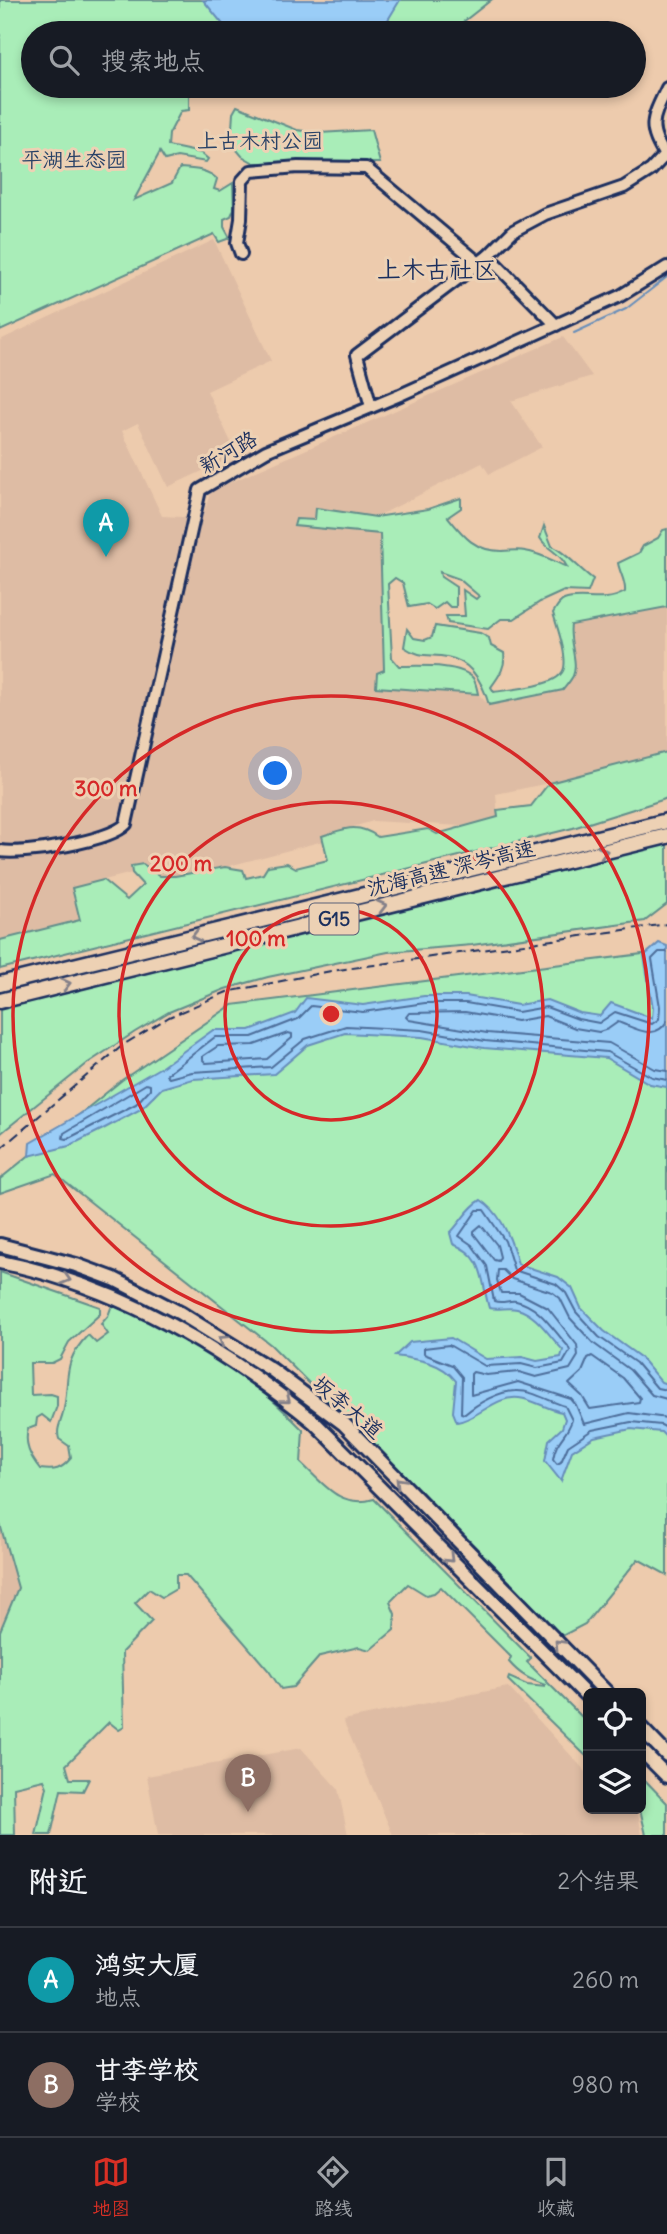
<!DOCTYPE html>
<html lang="zh">
<meta charset="utf-8">
<style>
body{margin:0;font-family:Delius,"LXGW WenKai TC",sans-serif;background:#20242c;color:#f1f3f6}
.controls{position:absolute;right:21px;bottom:21px;display:grid;overflow:hidden;border-radius:10px;box-shadow:0 4px 10px #0003}
.controls button{width:63px;height:63px;display:grid;place-items:center;padding:0;border:0;border-bottom:2px solid #363941;background:#171b24;color:#f1f3f6;font:35px sans-serif}
.you{position:absolute;left:276px;top:774px;width:24px;height:24px;margin:-18px;border:5px solid #fff;border-radius:50%;background:#1a73e8;box-shadow:0 0 0 10px #1a73e833}
.badge{display:grid;place-items:center;width:46px;height:46px;border-radius:50%;background:#d93025;color:#fff;font-size:23px;font-weight:700}
.pin{position:absolute;translate:-50% -58px;filter:drop-shadow(0 2px 4px #0008)}
.pin::after{content:'';position:absolute;top:37px;width:24px;height:21px;background:inherit;clip-path:polygon(0 0,100% 0,50% 100%)}
.list{margin:0;padding:0;list-style:none}
h2{display:flex;justify-content:space-between;align-items:center;height:91px;margin:0;padding:0 28px;font-size:30px}
h2 small{font-size:23px;font-weight:400;color:#9ea1a6}
.list li{display:grid;grid-template-columns:46px 1fr auto;gap:21px;align-items:center;box-sizing:border-box;height:105px;padding:0 28px;border-top:2px solid #363941}
.list b{display:block;font-size:26px;white-space:nowrap}
.list p{margin:0;font-size:23px;white-space:nowrap;color:#9ea1a6}
.list em{font-size:23px;font-style:normal;color:#9ea1a6}
.icon{flex:none;width:38px;height:38px;fill:none;stroke:currentColor;stroke-width:2;stroke-linecap:round;stroke-linejoin:round}
.map{position:relative;flex:none;width:667px;height:1835px;overflow:hidden}
.search{position:absolute;background:#171b24;box-shadow:0 4px 10px #0003;left:21px;right:21px;top:21px;height:77px;display:flex;align-items:center;gap:18px;box-sizing:border-box;padding:0 24px;border-radius:38px;color:#9ea1a6;font-size:26px}
.sheet{height:301px;background:#171b24}
nav{display:flex;justify-content:space-around;align-items:center;box-sizing:border-box;height:98px;border-top:2px solid #363941;background:#171b24;font-size:19px;color:#9ea1a6}
nav a{display:grid;justify-items:center;gap:4px}
nav .on{color:#d93025}
.map>svg:first-child{display:block}
</style>
<div class="map">
<svg width="667" height="1835" viewBox="0 0 667 1835">
<rect width="100%" height="100%" fill="#edcbad"/>
<filter id="ink" filterUnits="userSpaceOnUse"><feTurbulence type="fractalNoise" baseFrequency=".0143" numOctaves="2"/><feDisplacementMap in="SourceGraphic" scale="14" xChannelSelector="R" yChannelSelector="G"/><feConvolveMatrix kernelMatrix="1 2 1 2 8 2 1 2 1" color-interpolation-filters="sRGB"/></filter>
<g filter="url(#ink)">
<g fill="#debca4">
<polygon points="214,240 271,361 207,391 237,455 168,487 138,423 122,431 162,516 202,518 211,491 563,337 592,376 511,401 542,447 489,474 482,463 376,517 316,508 315,520 380,534 384,670 377,687 478,694 489,705 573,676 575,663 569,637 571,625 667,607 667,752 549,783 496,794 498,817 462,826 373,821 322,836 323,841 225,867 175,876 160,876 143,864 131,866 132,873 72,888 80,921 0,940 0,340"/>
<polygon points="0,1524 18,1588 0,1631"/>
<polygon points="508,1687 588,1774 588,1809 620,1809 623,1812 638,1813 642,1835 393,1835 343,1720"/>
<polygon points="301,1748 338,1789 348,1835 158,1835 147,1776"/>
</g>
<g fill="#a9edb8" stroke="#628e8b" stroke-width="2">
<path d="M0 0H491L449 33H33V86H228L192 91 189 96V110L181 111 169 134 168 146 201 153 208 159 206 162 177 157 165 160 160 152 134 200 172 183 180 168C193 169 207 169 217 179L214 189 220 191 233 183 234 209 231 216 224 219V227L230 238 219 242 214 234 0 331Z"/>
<polygon points="237,106 297,130 319,133 371,130 380,163 254,163 242,156 231,143 233,113"/>
<path d="M461 498V508L448 517C464 537 475 551 502 551 510 551 517 549 525 551 540 553 553 561 567 567 560 552 548 551 540 538L544 526 552 546C568 554 578 568 593 579L588 592 564 591 540 602 514 619H501L488 629 448 623 446 616H465L463 590 476 599 479 596 459 579 440 572 441 577 456 587V607H450L445 602 435 609 427 604 409 607 403 583 395 578 388 584 392 658 399 666C417 666 460 663 473 678 476 683 477 689 478 694L376 687 377 673 384 670 380 534 294 526 296 519 315 520 316 508 376 517 428 509Z"/>
<path d="M667 529V607L571 625C568 642 579 661 573 676 571 680 566 686 563 690L489 705C483 683 471 661 447 657 429 654 420 658 404 647L407 629 414 638 425 640 432 637 435 626 480 633 489 638 491 646 504 653C506 667 499 676 491 687L494 692C511 689 560 687 564 668 567 654 557 627 553 613 556 608 559 602 564 600 582 593 602 605 625 592 626 581 620 574 618 563L639 553 643 546 658 538 663 530Z"/>
<path d="M667 752V798L662 800 573 828 0 969V940L80 920 72 888 103 880 127 900 143 885 132 873 131 866 143 864 160 876H175L225 867 243 870 246 878 263 874 268 866 287 863 296 868 328 860 322 836C345 829 356 822 378 837L428 829 437 834 498 817 497 810 531 806 549 783Z"/>
<polygon points="667,844 667,904 645,921 472,945 388,952 268,977 225,989 169,1012 135,1032 88,1063 0,1134 0,1009"/>
<polygon points="667,951 667,1575 638,1559 585,1624 562,1636 271,1345 55,1174 0,1193 0,1179 122,1080 232,1005"/>
<path d="M0 1272 100 1307V1314L69 1342 60 1359 52 1363H30L31 1395 51 1394 57 1396V1406L51 1422 42 1415 37 1418 36 1426 28 1429C24 1445 30 1456 40 1469 55 1471 61 1470 71 1458L69 1446 59 1439C56 1428 61 1423 63 1413 71 1379 60 1364 88 1335L96 1343 108 1334 101 1324 108 1316 112 1305C156 1325 204 1345 242 1375 264 1392 284 1410 303 1430L301 1463C324 1484 340 1509 374 1499L531 1658 527 1662 588 1723V1758L508 1680 509 1677 527 1685 545 1687V1685C529 1679 520 1675 509 1662L511 1657 441 1587 434 1593 426 1595 408 1584 390 1602 395 1614 394 1630 370 1650 359 1647 320 1656 293 1687 281 1689 269 1671 186 1575H176V1589L162 1597 149 1589 135 1603 152 1621 122 1652 124 1727 119 1730 109 1722 66 1765 70 1779H89L83 1791 61 1790 51 1835H36L47 1787 44 1780 14 1787 15 1835H0V1631L18 1588 0 1524Z"/>
<polygon points="641,1776 667,1803 667,1835 646,1835 640,1809"/>
</g>
<g fill="#9acdf7" stroke="#678eba" stroke-width="2">
<polygon points="203,0 400,0 380,33 230,33"/>
<polygon points="659,943 667,946 667,1087 650,1084 606,1058 484,1048 422,1037 345,1033 308,1045 274,1074 193,1079 162,1088 141,1109 103,1129 69,1146 29,1156 30,1143 163,1066 213,1030 250,1030 295,1013 306,998 363,1005 424,996 466,996 518,1005 547,1000 580,1013 600,1016 611,1003 652,1018 653,1008 644,956"/>
<path d="M481 1200C502 1213 512 1241 518 1264L558 1277 572 1288 581 1308 604 1331 640 1357 661 1382 667 1384V1438L661 1432 631 1429 594 1437 572 1451 561 1481 545 1461 549 1440 562 1428 565 1419 562 1412C547 1409 534 1400 519 1398 496 1395 478 1419 457 1422L453 1412 456 1381C442 1362 417 1359 395 1356L410 1342 451 1338 486 1359 522 1357 537 1361 561 1357 563 1350C549 1336 537 1314 517 1309 508 1307 498 1310 489 1308 481 1280 485 1256 453 1244L450 1233C461 1222 468 1207 481 1200Z"/>
</g>
<g fill="none" stroke-linecap="round" stroke-linejoin="round">
<g stroke="#4e6e9b" stroke-width="2">
<polyline points="667,952 659,952 652,959 660,1007 659,1019 652,1024 615,1012 599,1023 578,1019 546,1007 518,1012 466,1003 425,1003 363,1012 311,1006 298,1019 252,1037 215,1037 166,1075 169,1078 192,1072 271,1067 305,1039 346,1026 422,1030 485,1041 607,1052 652,1077 667,1080"/>
<path d="M667 1021C655 1042 635 1028 618 1022L608 1029 599 1032 575 1028 545 1016 517 1021 465 1012 409 1013 406 1017 409 1020 487 1033 609 1043 655 1069 667 1071"/>
<polygon points="288,1033 292,1034 292,1038 267,1059 206,1063 203,1060 203,1056 218,1046 254,1045"/>
<polygon points="146,1084 150,1085 150,1089 136,1104 67,1139 63,1138 64,1133"/>
<polygon points="481,1225 497,1245 500,1257 498,1261 494,1260 474,1234 474,1231"/>
<polygon points="592,1356 623,1378 640,1398 639,1402 590,1409 582,1396 569,1384 582,1372 588,1358"/>
<path d="M667 1390 657 1388 636 1363 599 1337 576 1312 566 1293 556 1284 514 1270 505 1241 484 1210H477L459 1236 472 1245 487 1266 494 1301C502 1304 508 1300 516 1301 540 1306 553 1330 568 1346L570 1351 563 1363 537 1368 521 1364 485 1366 449 1345 424 1348V1354L452 1365 462 1377 461 1413 465 1414C478 1403 499 1391 516 1391 532 1390 550 1402 565 1406L572 1420C566 1438 556 1439 553 1459L557 1464 561 1462 568 1446 592 1430 631 1422 661 1425 667 1428"/>
<polyline points="667,1399 652,1395 630,1370 593,1343 570,1318 560,1298 552,1292 512,1279 503,1270 498,1270 497,1280 501,1293 519,1293 548,1308 577,1345 578,1356 570,1369 536,1377 519,1372 486,1375 473,1372 471,1374 471,1395 518,1382 571,1399 576,1405 584,1424 629,1413 667,1418"/>
</g>
<polyline stroke="#678eba" stroke-width="2" points="574,333 626,309 667,277"/>
<defs>
<g id="minor">
<path d="M667 88C652 119 646 128 667 158"/>
<polyline points="241,254 237,243 241,219 242,181 251,171 298,167 366,168 479,263"/>
<polyline points="488,256 556,325"/>
<polyline points="371,407 357,355 488,256 513,231 545,214 624,187 651,170 665,155"/>
<path d="M0 851C24 855 111 841 126 824L200 490 266 451 400 395 620 296 667 267"/>
</g>
<g id="major">
<polyline points="0,1245 76,1265 114,1279 180,1313 272,1370 344,1424 607,1693"/>
<path d="M0 1262C116 1285 223 1348 314 1422L588 1697"/>
<polyline points="641,1728 667,1755"/>
<polyline points="641,1750 667,1776"/>
</g>
<g id="highway">
<polyline points="0,984 667,821"/>
<polyline points="0,1001 667,836"/>
</g>
</defs>
<use href="#minor" stroke="#1b2f5e" stroke-width="16"/>
<use href="#major" stroke="#1b2f5e" stroke-width="18"/>
<use href="#highway" stroke="#1b2f5e" stroke-width="19"/>
<use href="#minor" stroke="#edd1b4" stroke-width="10"/>
<use href="#major" stroke="#edd1b4" stroke-width="12"/>
<use href="#highway" stroke="#edd1b4" stroke-width="14"/>
<polyline stroke="#1b2f5e" stroke-width="2" stroke-dasharray="10 5" stroke-linecap="butt" points="0,1149 123,1045 169,1017 227,992 331,971 667,924"/>
</g>
<defs><path id="oneway-chevron" d="M-2-3.5L2.5 0L-2 3.5" fill="none" stroke-width="1.6" stroke-linecap="round" stroke-linejoin="round" transform="scale(1.75)"/></defs>
<g stroke="#848089">
<use href="#oneway-chevron" transform="translate(603 852) rotate(-14)"/>
<use href="#oneway-chevron" transform="translate(382 906) rotate(-14)"/>
<use href="#oneway-chevron" transform="translate(196 936) rotate(166)"/>
<use href="#oneway-chevron" transform="translate(66 984) rotate(-14)"/>
<use href="#oneway-chevron" transform="translate(66 1279) rotate(17)"/>
<use href="#oneway-chevron" transform="translate(223 1340) rotate(-148)"/>
<use href="#oneway-chevron" transform="translate(286 1399) rotate(39)"/>
<use href="#oneway-chevron" transform="translate(400 1482) rotate(-134)"/>
<use href="#oneway-chevron" transform="translate(449 1558) rotate(45)"/>
<use href="#oneway-chevron" transform="translate(559 1644) rotate(-134)"/>
</g>
</g>
<g fill="none" stroke="#d62828" stroke-width="3.5">
<circle cx="331" cy="1014" r="106"/>
<circle cx="331" cy="1014" r="212"/>
<circle cx="331" cy="1014" r="318"/>
</g>
<g text-anchor="middle" dominant-baseline="central" stroke-width="6" stroke-linejoin="round" paint-order="stroke">
<rect fill="#edd1b4" stroke="#5a6078" stroke-width="2" x="309.5" y="903.5" width="49" height="31" rx="5"/>
<g font-size="19" font-weight="bold" fill="#1b2f5e">
<text x="334" y="919">G15</text>
</g>
<g font-size="21" fill="#294267" stroke="#edd1b4">
<text x="260" y="140">上古木村公园</text>
<text x="74" y="159">平湖生态园</text>
</g>
<g font-size="21" fill="#1b2f5e" stroke="#edd1b4">
<text transform="translate(228 452) rotate(-30)">新河路</text>
<text transform="translate(451 868) rotate(-14)">沈海高速 深岑高速</text>
<text transform="translate(348 1407) rotate(40)">坂李大道</text>
</g>
<g font-size="24" fill="#1b2f5e" stroke="#edd1b4">
<text x="437" y="269">上木古社区</text>
</g>
</g>
<circle cx="331" cy="1014" r="10" fill="#d62828" stroke="#edd1b4" stroke-width="3.5"/>
<g font-size="21" text-anchor="middle" font-weight="bold" fill="#d62828" stroke="#edd1b4" stroke-width="6" stroke-linejoin="round" paint-order="stroke">
<text x="106" y="796">300 m</text>
<text x="181" y="871">200 m</text>
<text x="256" y="946">100 m</text>
</g>
</svg>
<div class="controls">
<button><svg class="icon" aria-label="locate" viewBox="0 0 24 24"><circle cx="12" cy="12" r="6"/><path d="M12 2v4M12 18v4M2 12h4M18 12h4"/></svg></button>
<button><svg class="icon" aria-label="layers" viewBox="0 0 24 24"><path d="M12 4l9 5-9 5-9-5zM3 14l9 5 9-5"/></svg></button>
</div>
<div class="you"></div>
<div class="pin badge" style="left:106px;top:557px;background:#0f9aa8">A</div>
<div class="pin badge" style="left:248px;top:1812px;background:#8d6e63">B</div>
<div class="search"><svg class="icon" aria-label="search" viewBox="0 0 24 24"><circle cx="10" cy="10" r="6"/><path d="M15 15l6 6"/></svg>搜索地点</div>
</div>
<section class="sheet">
<h2>附近<small>2个结果</small></h2>
<ul class="list">
<li><span class="badge" style="background:#0f9aa8">A</span><div><b>鸿实大厦</b><p>地点</p></div><em>260 m</em></li>
<li><span class="badge" style="background:#8d6e63">B</span><div><b>甘李学校</b><p>学校</p></div><em>980 m</em></li>
</ul>
</section>
<nav>
<a class="on"><svg class="icon" aria-label="map" viewBox="0 0 24 24"><path d="M3 6l6-2 6 2 6-2v14l-6 2-6-2-6 2zM9 4v14M15 6v14"/></svg>地图</a>
<a><svg class="icon" aria-label="directions" viewBox="0 0 24 24"><path d="M12 3l9 9-9 9-9-9zM9 14v-3h6M13 9l2 2-2 2"/></svg>路线</a>
<a><svg class="icon" aria-label="saved" viewBox="0 0 24 24"><path d="M7 4h10v16l-5-4-5 4z"/></svg>收藏</a>
</nav>
